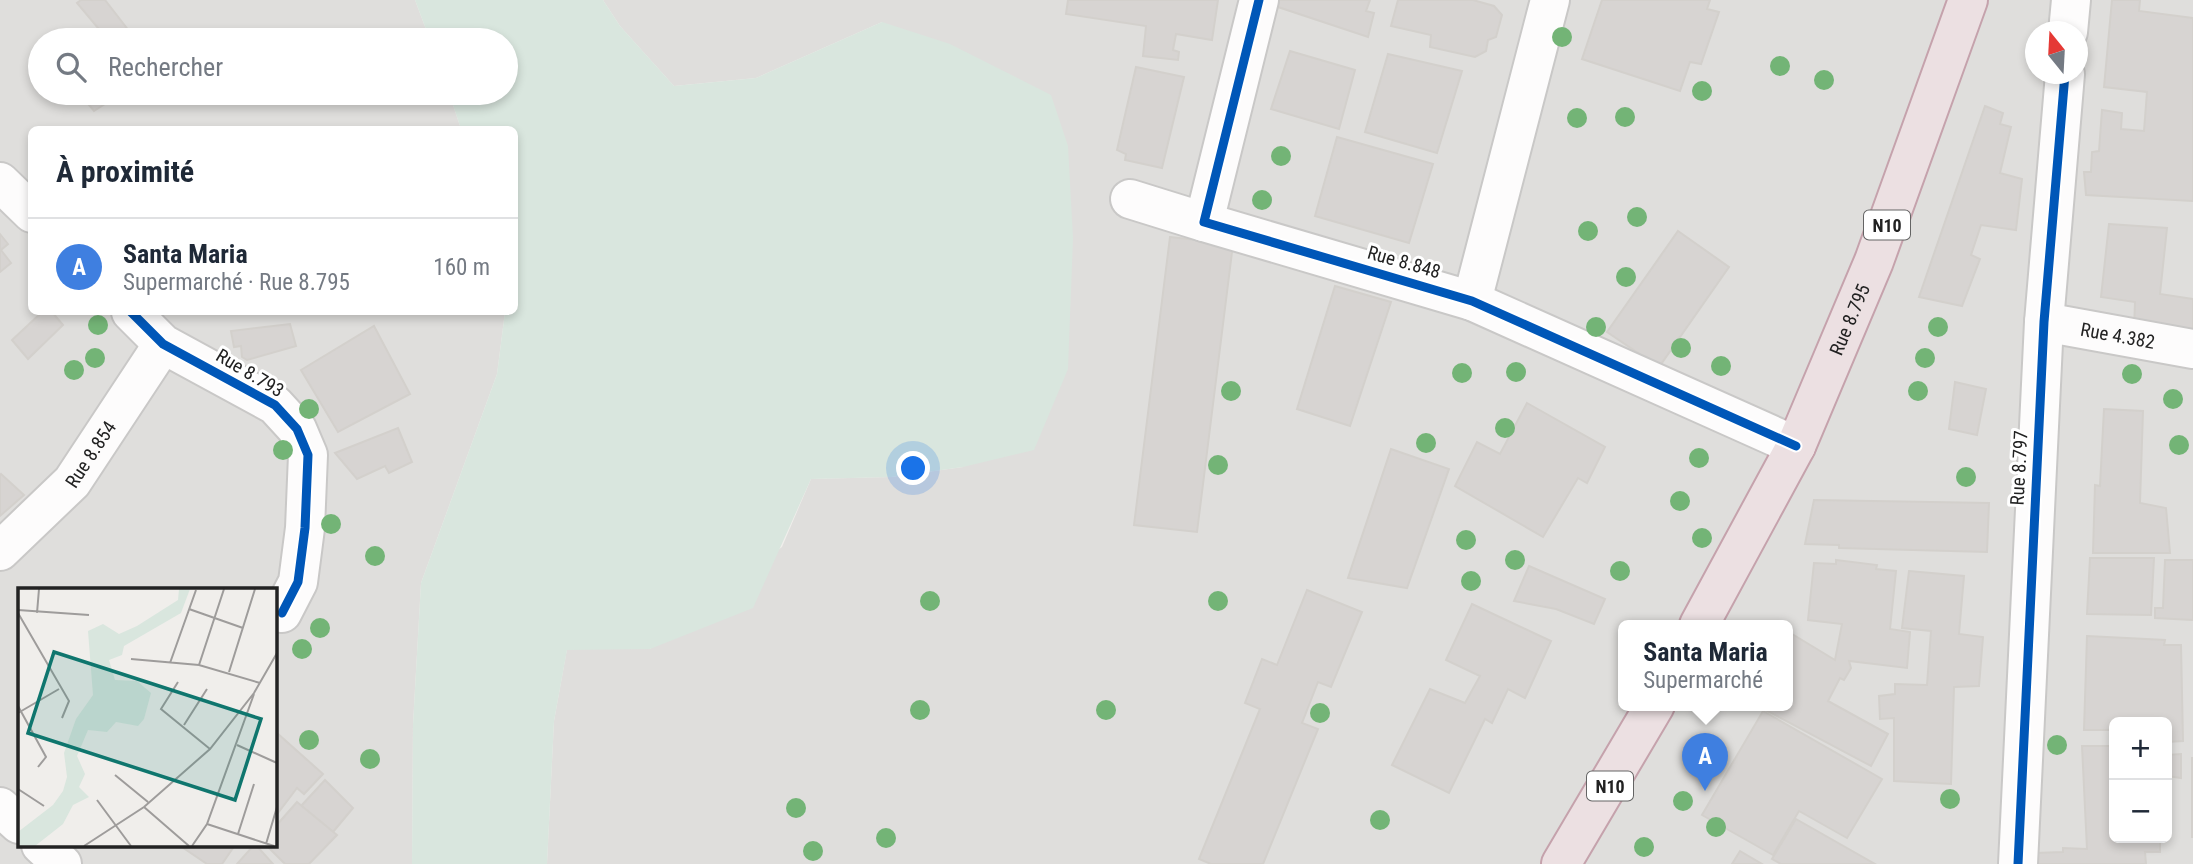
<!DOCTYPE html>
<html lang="fr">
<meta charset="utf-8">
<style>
body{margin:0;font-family:"Roboto Condensed",sans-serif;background:#f6f6f7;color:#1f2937}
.controls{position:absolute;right:21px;bottom:21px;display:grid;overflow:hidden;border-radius:10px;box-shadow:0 4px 10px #0003}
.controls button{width:63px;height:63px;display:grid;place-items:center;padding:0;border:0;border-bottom:2px solid #e0e1e3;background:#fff;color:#1f2937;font:35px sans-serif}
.compass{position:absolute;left:2025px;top:21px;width:63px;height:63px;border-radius:50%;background:#fff;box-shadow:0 4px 10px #0003;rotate:342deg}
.you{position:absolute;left:914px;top:469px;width:24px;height:24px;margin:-18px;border:5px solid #fff;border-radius:50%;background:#1a73e8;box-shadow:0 0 0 10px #1a73e833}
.badge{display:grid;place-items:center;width:46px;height:46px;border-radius:50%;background:#6a6968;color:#fff;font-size:23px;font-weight:700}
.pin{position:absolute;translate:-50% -58px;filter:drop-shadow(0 2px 4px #0008)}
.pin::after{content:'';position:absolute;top:37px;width:24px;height:21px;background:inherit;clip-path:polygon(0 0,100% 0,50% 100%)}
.popup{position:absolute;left:1618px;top:620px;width:175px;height:91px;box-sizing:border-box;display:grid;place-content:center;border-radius:10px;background:#fff;filter:drop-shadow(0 2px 5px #0005);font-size:23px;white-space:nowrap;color:#747a83}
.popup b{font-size:26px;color:#1f2937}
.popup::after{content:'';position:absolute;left:50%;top:100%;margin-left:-14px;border:14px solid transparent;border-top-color:#fff}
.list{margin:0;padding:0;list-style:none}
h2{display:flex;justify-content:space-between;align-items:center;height:91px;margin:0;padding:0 28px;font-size:30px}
h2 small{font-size:23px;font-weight:400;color:#747a83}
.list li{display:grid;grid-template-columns:46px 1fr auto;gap:21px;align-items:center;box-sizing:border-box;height:98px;padding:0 28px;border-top:2px solid #e0e1e3}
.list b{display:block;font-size:26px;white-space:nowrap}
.list p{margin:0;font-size:23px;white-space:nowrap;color:#747a83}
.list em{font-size:23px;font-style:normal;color:#747a83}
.icon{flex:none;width:38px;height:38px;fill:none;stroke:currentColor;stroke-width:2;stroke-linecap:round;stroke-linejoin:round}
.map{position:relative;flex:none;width:2193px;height:864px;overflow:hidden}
.search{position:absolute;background:#fff;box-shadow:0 4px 10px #0003;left:28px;top:28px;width:490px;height:77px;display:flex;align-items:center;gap:18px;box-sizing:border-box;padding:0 24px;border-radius:38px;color:#747a83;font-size:26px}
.panel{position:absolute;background:#fff;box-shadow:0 4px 10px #0003;left:28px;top:126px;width:490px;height:189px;border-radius:10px}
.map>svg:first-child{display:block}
</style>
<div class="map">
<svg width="2193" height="864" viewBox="0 0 2193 864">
<rect width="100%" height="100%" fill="#f0eeeb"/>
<g fill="#dfdedc" fill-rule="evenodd">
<path d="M0 0H415L430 40H40V93H449L461 129 32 130V312H505L497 374 421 583 413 724 412 864H0ZM19 589H275V845H19Z"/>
<path d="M603 0H2193V864H547L554 721 567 649H650L782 547 811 479 891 477 963 467 882 22 756 78 674 86 620 26ZM2036 32H2078V74H2036ZM1623 625H1787V705H1623ZM2114 722H2167V838H2114Z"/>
</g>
<polygon fill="#d9e6de" points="415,0 603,0 620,26 674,86 756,78 882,22 950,44 1051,95 1068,146 1073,238 1068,369 1034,450 963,467 891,477 811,479 753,608 650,649 567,650 554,721 547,864 412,864 413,724 421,583 497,374 505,312 514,312 514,130 461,129 449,93 506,93 506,40 430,40"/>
<g fill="#d7d4d2" stroke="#d3d0cc" stroke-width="2">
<polygon points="81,0 105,0 136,40 108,40 77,3"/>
<polygon points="1068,0 1218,0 1212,40 1176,34 1173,50 1179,52 1178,60 1143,56 1146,26 1066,14"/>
<polygon points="1277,0 1370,0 1366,11 1374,13 1368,37 1275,6"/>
<polygon points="1398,0 1473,0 1494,6 1502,15 1496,37 1488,40 1486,51 1475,57 1430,47 1431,35 1391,26"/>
<polygon points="1602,0 1710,0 1707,9 1719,12 1701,64 1690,62 1680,91 1582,59"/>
<polygon points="2112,0 2140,0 2139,11 2193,18 2193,201 2086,195 2084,172 2091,172 2092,152 2099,151 2102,110 2122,113 2121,129 2144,131 2147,92 2104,87"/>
<polygon points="1290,51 1355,70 1339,129 1271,109"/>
<polygon points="1388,54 1462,71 1437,153 1365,132"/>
<polygon points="1136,67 1184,77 1162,168 1125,160 1126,154 1117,150"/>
<polygon points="79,93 122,93 94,111"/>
<polygon points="1985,106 2003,113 2000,124 2011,127 2000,173 2022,179 2016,230 1981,225 1971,255 1980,259 1962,306 1919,297"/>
<polygon points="1337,137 1433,164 1409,243 1315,216"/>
<polygon points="2109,224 2167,228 2160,294 2193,299 2193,337 2134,330 2135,302 2101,297"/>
<polygon points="1678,231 1729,267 1659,367 1607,332"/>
<polygon points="0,234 8,244 1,250 11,263 0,272"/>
<polygon points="1170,237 1233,244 1197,532 1134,525"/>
<polygon points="1335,286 1391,302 1350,426 1297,409"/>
<polygon points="42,312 52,312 63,325 28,359 12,340"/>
<polygon points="290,324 296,346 247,360 242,357 241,346 234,347 231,331"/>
<polygon points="374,326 410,394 338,432 301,370"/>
<polygon points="1955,382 1986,389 1977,435 1949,429"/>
<polygon points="1527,403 1605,447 1587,483 1578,478 1543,537 1455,486 1477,442 1500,454"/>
<polygon points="2104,409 2143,411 2140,503 2166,508 2170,553 2093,553 2095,485 2100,486"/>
<polygon points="398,428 412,462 389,473 385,466 357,479 335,453"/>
<polygon points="1391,449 1449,469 1407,588 1348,578"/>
<polygon points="1,474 24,495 0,516 0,475"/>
<polygon points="1814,500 1989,503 1987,552 1839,548 1839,545 1805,544"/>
<polygon points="2090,558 2154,558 2151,615 2087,614"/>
<polygon points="1836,560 1877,565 1876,569 1896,571 1890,629 1910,632 1907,668 1849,661 1851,668 1844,680 1840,678 1828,701 1888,734 1871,766 1756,705 1787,705 1787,631 1835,660 1842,624 1808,620 1814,563 1836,564"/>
<polygon points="2165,560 2193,560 2193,620 2155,618 2155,608 2163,608"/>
<polygon points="1529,566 1605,599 1594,624 1556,609 1514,601"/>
<polygon points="1909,571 1964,576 1959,634 1983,637 1979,686 1954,687 1951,784 1894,781 1894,718 1880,719 1879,696 1895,694 1895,684 1927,685 1931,631 1902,628"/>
<polygon points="1307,590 1362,612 1331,687 1318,682 1302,723 1318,729 1263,864 1211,864 1199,859 1260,709 1245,703 1262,659 1277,665"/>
<polygon points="1472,604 1551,641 1525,698 1508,689 1492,723 1485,719 1449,793 1392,765 1430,689 1465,703 1480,676 1446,660"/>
<polygon points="2087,636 2165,640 2164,645 2181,645 2183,741 2167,742 2167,722 2114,722 2114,730 2084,730"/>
<polygon points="1763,711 1882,779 1847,838 1799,811 1773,855 1702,815"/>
<polygon points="277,733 323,774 304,794 297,788 275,817"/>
<polygon points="2082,746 2114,746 2114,838 2160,838 2160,852 2145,852 2146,864 2035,864 2036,853 2063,852 2063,848 2087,849"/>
<polygon points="2167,749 2167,755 2181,754 2181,778 2167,776"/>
<polygon points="2192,758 2193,758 2192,838"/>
<polygon points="325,780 353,808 333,832 301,806"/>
<polygon points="297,802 337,835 309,864 285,864 266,845 275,845 275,827"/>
<polygon points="1796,819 1875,864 1781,864 1772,859"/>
<polygon points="179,845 235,845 222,864 207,864"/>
<polygon points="254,845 256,845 273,864 237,864"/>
<polygon points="1740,851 1762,864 1732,864"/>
</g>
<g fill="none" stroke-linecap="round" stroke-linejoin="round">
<defs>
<g id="minor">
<polyline points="1259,0 1204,222 1472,301 1796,446"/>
<polyline points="2068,32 2071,0"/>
<polyline points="0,182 32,213"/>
<polyline points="1130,199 1204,222"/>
<polyline points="1472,301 1550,0"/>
<polyline points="131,312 163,344 275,405 297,429 308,455 305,528 298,582 282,613"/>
<path id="s1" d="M2044 322 2193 349"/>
<path id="s2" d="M0 551 72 482 163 344"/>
<polyline points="0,807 19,824"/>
<polyline points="41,845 62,864"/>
<polyline points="2018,864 2044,322 2065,74"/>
</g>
<g id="highway">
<path id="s3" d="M1699 625 1796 446 1874 261 1968 0"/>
<polyline points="1561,864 1655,705"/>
</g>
</defs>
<use href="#minor" stroke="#c9c8c7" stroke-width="42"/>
<use href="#highway" stroke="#c5a2ac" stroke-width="42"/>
<use href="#minor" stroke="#fdfcfc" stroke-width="38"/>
<use href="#highway" stroke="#ece0e2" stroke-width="38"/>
<defs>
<g id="cycleway">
<polyline points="1259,0 1204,222 1472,301 1796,446"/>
<polyline points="131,312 163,344 275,405 297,429 308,455 305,528 298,582 282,613"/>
<polyline points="2018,864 2044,322 2065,74"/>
</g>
</defs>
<use href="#cycleway" stroke="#fff" stroke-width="13"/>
<use href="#cycleway" stroke="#0057b8" stroke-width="9"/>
</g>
<g fill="#73b476">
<circle cx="1562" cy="37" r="10"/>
<circle cx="1780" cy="66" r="10"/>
<circle cx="1824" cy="80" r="10"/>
<circle cx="1702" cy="91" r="10"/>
<circle cx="1625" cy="117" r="10"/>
<circle cx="1577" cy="118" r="10"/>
<circle cx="1281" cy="156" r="10"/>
<circle cx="1262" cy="200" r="10"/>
<circle cx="1637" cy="217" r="10"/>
<circle cx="1588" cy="231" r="10"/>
<circle cx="1626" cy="277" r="10"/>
<circle cx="98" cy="325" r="10"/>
<circle cx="1596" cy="327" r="10"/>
<circle cx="1938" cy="327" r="10"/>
<circle cx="1681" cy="348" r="10"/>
<circle cx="95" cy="358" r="10"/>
<circle cx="1925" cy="358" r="10"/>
<circle cx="1721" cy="366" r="10"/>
<circle cx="74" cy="370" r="10"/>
<circle cx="1516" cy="372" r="10"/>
<circle cx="1462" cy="373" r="10"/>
<circle cx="2132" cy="374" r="10"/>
<circle cx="1231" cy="391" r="10"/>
<circle cx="1918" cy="391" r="10"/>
<circle cx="2173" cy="399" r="10"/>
<circle cx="309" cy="409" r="10"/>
<circle cx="1505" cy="428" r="10"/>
<circle cx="1426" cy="443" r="10"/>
<circle cx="2179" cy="445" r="10"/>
<circle cx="283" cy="450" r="10"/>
<circle cx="1699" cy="458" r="10"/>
<circle cx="1218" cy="465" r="10"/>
<circle cx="1966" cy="477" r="10"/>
<circle cx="1680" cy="501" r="10"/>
<circle cx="331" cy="524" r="10"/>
<circle cx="1702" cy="538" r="10"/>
<circle cx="1466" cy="540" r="10"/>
<circle cx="375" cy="556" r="10"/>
<circle cx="1515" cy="560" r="10"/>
<circle cx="1620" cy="571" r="10"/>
<circle cx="1471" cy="581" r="10"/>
<circle cx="930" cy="601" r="10"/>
<circle cx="1218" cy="601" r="10"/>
<circle cx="320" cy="628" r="10"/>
<circle cx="302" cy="649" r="10"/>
<circle cx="920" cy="710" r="10"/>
<circle cx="1106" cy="710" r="10"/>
<circle cx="1320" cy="713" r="10"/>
<circle cx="309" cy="740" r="10"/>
<circle cx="2057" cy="745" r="10"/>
<circle cx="370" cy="759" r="10"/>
<circle cx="1950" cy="799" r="10"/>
<circle cx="1683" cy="801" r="10"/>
<circle cx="796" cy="808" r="10"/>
<circle cx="1380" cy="820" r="10"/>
<circle cx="1716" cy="827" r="10"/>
<circle cx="886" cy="838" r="10"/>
<circle cx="1644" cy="847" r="10"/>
<circle cx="813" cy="851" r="10"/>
</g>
<g text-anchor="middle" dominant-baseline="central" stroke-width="6" stroke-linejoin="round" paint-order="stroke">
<g fill="#fff" stroke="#646464" stroke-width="2">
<rect x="1864" y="210.5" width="46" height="29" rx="5"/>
<rect x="1587" y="771.5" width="46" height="29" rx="5"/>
</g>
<g font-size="18" font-weight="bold" fill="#222">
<text x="1887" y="225">N10</text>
<text x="1610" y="786">N10</text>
</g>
<g font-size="19" fill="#222" stroke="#fff">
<text transform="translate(1404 262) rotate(16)">Rue 8.848</text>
<text stroke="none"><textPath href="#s3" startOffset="341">Rue 8.795</textPath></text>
<text stroke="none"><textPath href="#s1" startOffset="75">Rue 4.382</textPath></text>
<text transform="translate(250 373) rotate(31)">Rue 8.793</text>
<text stroke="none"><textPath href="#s2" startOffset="133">Rue 8.854</textPath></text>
<text transform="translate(2019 468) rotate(-87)">Rue 8.797</text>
</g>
</g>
<g transform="translate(18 588)">
<rect width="259" height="259" fill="#f0eeeb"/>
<path d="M161 1H172L163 25 106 58 104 67 91 72 97 92 119 93 133 105 126 131 120 138 98 134 89 144 70 142 59 168 67 186 61 199 71 209 55 217 45 236 17 258H0V244L35 217 45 203 49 189 46 165 58 131 75 107 70 43 85 36 101 46 119 38 160 12Z" fill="#d9e6de"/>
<path fill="none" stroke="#9e9c9b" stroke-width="2" d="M171 21 225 40M0 22 71 27M0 25 51 113 44 130M19 25 21 1M113 71 181 77 242 95M152 75 178 2M181 77 206 1M211 84 237 1M160 94 143 121 192 161M0 118 28 169 20 179M0 125 41 101M166 137 189 101M219 157 259 175M97 187 130 214M0 201 26 218M79 212 113 258M126 219 171 258M189 236 256 258M220 246 236 196M248 256 259 219M66 258 126 219 192 161 236 105 259 65M174 258 189 236 236 106"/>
<path fill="#0f766e" fill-opacity="0.15" stroke="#0f766e" stroke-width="3.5" d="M36 64 243 131 217 212 10 145Z"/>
<rect width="259" height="259" fill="none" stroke="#222" stroke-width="3.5"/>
</g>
</svg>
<div class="controls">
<button>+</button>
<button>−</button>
</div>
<svg class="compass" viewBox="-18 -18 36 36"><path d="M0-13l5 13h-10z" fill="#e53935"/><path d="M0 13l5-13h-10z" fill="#747a83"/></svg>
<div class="you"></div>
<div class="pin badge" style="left:1705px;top:791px;background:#3f7fe0">A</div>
<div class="popup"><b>Santa Maria</b>Supermarché</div>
<div class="search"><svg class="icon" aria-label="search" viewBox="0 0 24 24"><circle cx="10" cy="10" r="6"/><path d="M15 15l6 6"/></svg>Rechercher</div>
<section class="panel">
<h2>À proximité<small></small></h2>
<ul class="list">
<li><span class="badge" style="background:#3f7fe0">A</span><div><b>Santa Maria</b><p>Supermarché · Rue 8.795</p></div><em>160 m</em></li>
</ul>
</section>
</div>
